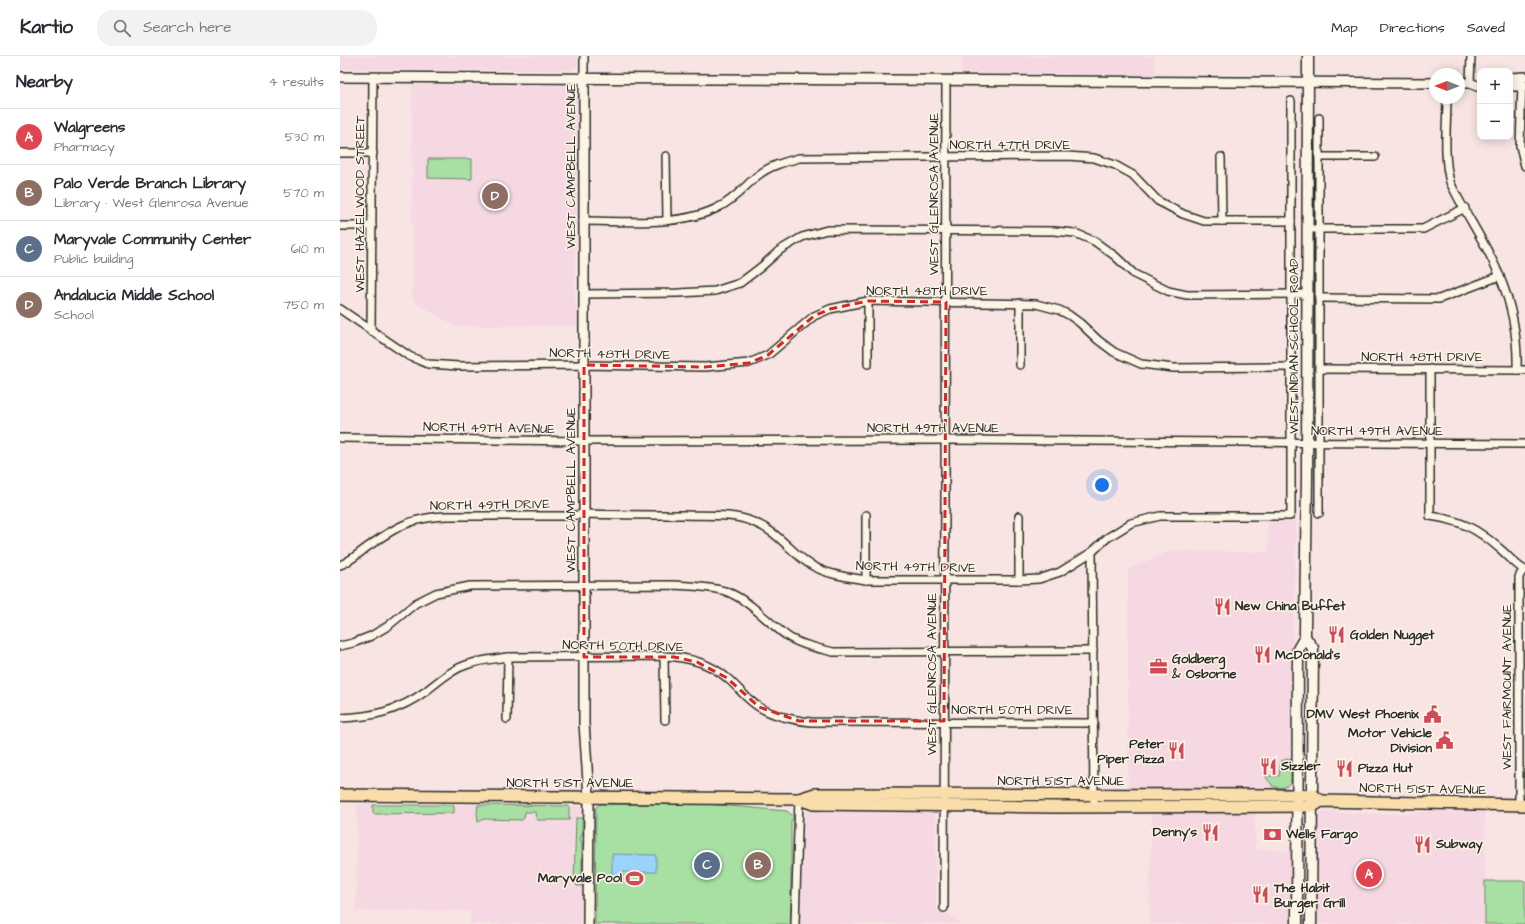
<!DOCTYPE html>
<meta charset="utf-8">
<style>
body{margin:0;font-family:"Architects Daughter",sans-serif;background:#f2f2f3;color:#2b2b33}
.controls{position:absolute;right:12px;top:12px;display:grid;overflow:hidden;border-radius:8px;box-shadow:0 2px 10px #0003}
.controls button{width:36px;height:36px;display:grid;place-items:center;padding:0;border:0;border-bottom:1px solid #e1e1e2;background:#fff;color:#2b2b33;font:20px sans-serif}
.compass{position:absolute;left:1089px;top:12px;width:36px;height:36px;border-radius:50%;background:#fff;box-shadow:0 2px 10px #0003;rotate:270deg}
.you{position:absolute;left:762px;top:429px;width:14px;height:14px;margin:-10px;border:3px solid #fff;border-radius:50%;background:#1a73e8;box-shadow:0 0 0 6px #1a73e833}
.badge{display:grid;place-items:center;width:26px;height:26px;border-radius:50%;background:#2563eb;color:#fff;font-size:13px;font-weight:700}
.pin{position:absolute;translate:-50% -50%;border:2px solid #fff;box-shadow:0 1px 4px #0006}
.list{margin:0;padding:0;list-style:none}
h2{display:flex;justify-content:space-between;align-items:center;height:52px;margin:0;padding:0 16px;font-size:17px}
h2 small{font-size:13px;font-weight:400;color:#7c7c81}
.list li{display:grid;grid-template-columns:26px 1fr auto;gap:12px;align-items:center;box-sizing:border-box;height:56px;padding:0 16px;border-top:1px solid #e1e1e2}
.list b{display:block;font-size:15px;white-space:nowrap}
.list p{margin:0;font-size:13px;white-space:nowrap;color:#7c7c81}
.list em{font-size:13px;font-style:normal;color:#7c7c81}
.icon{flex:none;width:22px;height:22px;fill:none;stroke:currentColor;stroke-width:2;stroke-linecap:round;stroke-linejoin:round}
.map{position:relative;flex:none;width:1185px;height:868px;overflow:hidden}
header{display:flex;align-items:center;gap:24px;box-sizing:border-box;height:56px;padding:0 20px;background:#fff;border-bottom:1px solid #e1e1e2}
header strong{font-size:19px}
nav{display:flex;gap:22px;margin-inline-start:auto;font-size:14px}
.search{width:280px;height:36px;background:#f2f2f3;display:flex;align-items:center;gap:10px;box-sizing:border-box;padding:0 14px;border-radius:16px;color:#7c7c81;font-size:15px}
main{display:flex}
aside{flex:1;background:#fff}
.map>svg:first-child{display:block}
</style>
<header>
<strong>Kartio</strong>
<div class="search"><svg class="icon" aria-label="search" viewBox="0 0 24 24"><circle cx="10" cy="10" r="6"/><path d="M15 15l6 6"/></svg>Search here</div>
<nav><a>Map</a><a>Directions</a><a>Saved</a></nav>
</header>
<main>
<aside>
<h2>Nearby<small>4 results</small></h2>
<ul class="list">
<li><span class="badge" style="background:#e0444e">A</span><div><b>Walgreens</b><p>Pharmacy</p></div><em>530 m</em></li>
<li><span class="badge" style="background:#8d6e63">B</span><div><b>Palo Verde Branch Library</b><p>Library · West Glenrosa Avenue</p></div><em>570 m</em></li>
<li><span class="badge" style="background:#5c6f8a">C</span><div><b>Maryvale Community Center</b><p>Public building</p></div><em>610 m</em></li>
<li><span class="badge" style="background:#8d6e63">D</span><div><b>Andalucia Middle School</b><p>School</p></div><em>750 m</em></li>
</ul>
</aside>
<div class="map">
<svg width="1185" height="868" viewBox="0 0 1185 868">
<rect width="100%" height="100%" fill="#f8e4e3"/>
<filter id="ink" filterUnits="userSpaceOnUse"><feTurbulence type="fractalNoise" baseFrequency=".025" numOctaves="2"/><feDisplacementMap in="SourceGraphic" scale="8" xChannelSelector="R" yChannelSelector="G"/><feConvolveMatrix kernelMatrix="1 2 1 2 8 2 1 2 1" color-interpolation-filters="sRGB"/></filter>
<g filter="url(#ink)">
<g fill="#f5d8e1">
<polygon points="0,0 238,0 238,5 237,10 232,14 0,13"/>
<polygon points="622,0 815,0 815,19 622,17"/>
<polygon points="72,29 232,29 237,32 239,35 239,175 235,198 235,246 238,257 238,270 116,270 76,247 72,241"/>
<polygon points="928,466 956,466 953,571 951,729 950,732 944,735 923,732 906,732 893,735 788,734 788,513 830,495 928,496"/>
<polygon points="17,748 241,750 244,753 243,868 130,868 130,855 16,855"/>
<polygon points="472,753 593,757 596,762 596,853 617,863 620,868 461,868 464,761 468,754"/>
<polygon points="983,754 1008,757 1062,758 1083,756 1145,756 1145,868 976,868 978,762 979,759"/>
<polygon points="812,755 915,755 915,793 952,795 952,868 809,868"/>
</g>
<g fill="#a8e0a4" stroke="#6a8668">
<polygon points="88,103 132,103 132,123 88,122"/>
<path d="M951 702V726C945 733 940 732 932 730V729L925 720H939L941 705Z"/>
<polygon points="260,748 367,748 447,755 453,760 453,764 451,764 451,868 255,868 256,751"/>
<polygon points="114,749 114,757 33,758 33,749"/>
<polygon points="138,749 229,750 229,762 230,762 229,764 197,764 196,762 195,756 185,756 184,762 182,764 144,763 138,766 137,756"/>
<polygon points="236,762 242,762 242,780 240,780 241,786 242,786 242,830 237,830 234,826"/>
<rect x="1145" y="825" width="40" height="43"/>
</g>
<polygon fill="#9cd3fb" stroke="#6f90a8" points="272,798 316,799 316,816 283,816 282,826 272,826"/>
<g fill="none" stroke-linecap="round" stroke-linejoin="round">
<defs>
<g id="minor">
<polyline points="244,22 244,0"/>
<polyline points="1182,25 1180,90 1185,110"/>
<polyline points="1130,27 1131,0"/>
<path d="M1107 42C1107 69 1103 99 1110 126 1125 158 1147 188 1160 221 1172 250 1178 282 1177 314"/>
<polyline points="0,97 33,97"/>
<polyline points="326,100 327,164"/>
<polyline points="881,101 882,165"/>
<polyline points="979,101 1035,101"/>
<path d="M243 165C285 165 341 171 379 151 394 144 405 130 417 120 429 110 444 106 459 102L728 100 754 102 775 109 793 119 818 145 843 158 864 165H951"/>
<polyline points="0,170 32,170"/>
<polyline points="967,173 1083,173 1125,152"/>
<polyline points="244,238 339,237 375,235 400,227 421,211 440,194 462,181 487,174 714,175 735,177 754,185 775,200 794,218 828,235 847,239 967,238"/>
<polyline points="979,242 1099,243 1160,220"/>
<polyline points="0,253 69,300 88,308 119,310 244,309 365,311 409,307 428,299 474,260 490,253 528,245 696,248 719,254 729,259 740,267 758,284 774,296 801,308 834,312 951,311"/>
<polyline points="31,275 33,22"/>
<polyline points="528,308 528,245"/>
<polyline points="680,309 680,247"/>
<polyline points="979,313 1185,314"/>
<path d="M1090 313V460C1120 464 1136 472 1159 492 1168 499 1175 509 1185 514"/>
<polyline points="0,382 244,385 605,384 1185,388"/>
<polyline points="979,457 979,62"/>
<polyline points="526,459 526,524"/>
<polyline points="752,496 754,751"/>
<path d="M0 509C9 506 18 498 26 492 54 472 71 461 107 460H230L244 458C277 459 310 459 344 459 366 460 392 457 413 466 438 475 450 496 471 509 488 519 507 521 526 524H679L699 523 720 516 752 496 767 482 791 467 820 460H950L951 457V45"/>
<polyline points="679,524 679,460"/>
<path d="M0 590 13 587 31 580 48 570 76 547 96 537 130 530 334 529C351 530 368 530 385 535 410 544 426 565 447 580 460 589 478 592 493 596L753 595"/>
<polyline points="324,600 325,664"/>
<path d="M0 662C32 661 59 655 86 635 100 624 112 613 129 608 141 604 155 603 168 601L324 600C346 601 370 607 387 622 398 631 406 643 419 651 434 660 454 664 471 666L754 667"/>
<polyline points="167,663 168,601"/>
<polyline points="1179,749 1179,521 1183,514"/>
<polyline points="604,852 606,24"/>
<polyline points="455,868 459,743"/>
</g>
<g id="tertiary">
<polyline points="0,21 1095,27"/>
<polyline points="244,22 244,667 249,741 248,868"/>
<polyline points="1170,22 1185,21"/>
<polyline points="1119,27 1130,27 1140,31"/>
<polyline points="1170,30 1185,30"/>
</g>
<g id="secondary">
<polyline points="965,581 973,592 971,868"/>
<polyline points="957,868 958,593 965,581 965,574 967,419 968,0"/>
</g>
<g id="primary">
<polyline points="0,739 459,743 474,748 716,751 973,750 981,745 1185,749"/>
<polyline points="459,743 475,738 973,739 981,745"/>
</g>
</defs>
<use href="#minor" stroke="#2b2b2b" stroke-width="10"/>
<use href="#tertiary" stroke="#2b2b2b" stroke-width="12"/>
<use href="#secondary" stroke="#2b2b2b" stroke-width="13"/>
<use href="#primary" stroke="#2b2b2b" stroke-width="14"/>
<use href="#minor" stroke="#fcf5e5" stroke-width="7"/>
<use href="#tertiary" stroke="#fcf5e5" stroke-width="9"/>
<use href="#secondary" stroke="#fcf5e5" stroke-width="10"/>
<use href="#primary" stroke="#f9deab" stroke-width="11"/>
</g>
</g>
<path fill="none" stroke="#d62828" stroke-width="3" stroke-dasharray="8 5" stroke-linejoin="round" d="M528 245 606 246 604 665H459L419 651 387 622 357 606 334 601H244V309L365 311 409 307 428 299 474 260 490 253Z"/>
<defs>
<symbol id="restaurant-bare" viewBox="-9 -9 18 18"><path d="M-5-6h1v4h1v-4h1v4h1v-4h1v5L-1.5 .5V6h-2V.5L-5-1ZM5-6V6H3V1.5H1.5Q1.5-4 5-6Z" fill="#d1495b" stroke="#fcf5e5" stroke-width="2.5" paint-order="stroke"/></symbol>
<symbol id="office-bare" viewBox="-9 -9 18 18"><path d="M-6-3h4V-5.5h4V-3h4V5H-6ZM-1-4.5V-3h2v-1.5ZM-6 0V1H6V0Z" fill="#d1495b" stroke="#fcf5e5" stroke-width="2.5" paint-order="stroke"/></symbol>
<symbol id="civic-bare" viewBox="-9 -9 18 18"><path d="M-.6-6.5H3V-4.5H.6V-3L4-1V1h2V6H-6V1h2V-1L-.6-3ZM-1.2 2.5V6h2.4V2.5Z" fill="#d1495b" stroke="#fcf5e5" stroke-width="2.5" paint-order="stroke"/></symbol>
<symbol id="bank-bare" viewBox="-9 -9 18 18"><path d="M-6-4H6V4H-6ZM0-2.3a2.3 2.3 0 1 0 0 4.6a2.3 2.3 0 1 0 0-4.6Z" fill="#d1495b" stroke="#fcf5e5" stroke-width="2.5" paint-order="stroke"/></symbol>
<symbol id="stadium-bare" viewBox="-9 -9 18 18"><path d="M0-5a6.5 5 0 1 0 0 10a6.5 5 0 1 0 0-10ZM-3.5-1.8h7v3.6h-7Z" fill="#d1495b" stroke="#fcf5e5" stroke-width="2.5" paint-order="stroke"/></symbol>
</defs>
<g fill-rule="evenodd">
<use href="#restaurant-bare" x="870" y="538" width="25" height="25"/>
<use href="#restaurant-bare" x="984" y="566" width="25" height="25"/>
<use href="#restaurant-bare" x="910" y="586" width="25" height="25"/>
<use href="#office-bare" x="806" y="598" width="25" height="25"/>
<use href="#civic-bare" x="1080" y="646" width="25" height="25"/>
<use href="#civic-bare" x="1092" y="672" width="25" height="25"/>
<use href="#restaurant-bare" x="824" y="682" width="25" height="25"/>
<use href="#restaurant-bare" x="916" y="698" width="25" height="25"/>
<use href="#restaurant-bare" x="992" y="700" width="25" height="25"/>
<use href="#restaurant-bare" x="858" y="764" width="25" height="25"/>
<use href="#bank-bare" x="920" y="766" width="25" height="25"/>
<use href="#restaurant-bare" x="1070" y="776" width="25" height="25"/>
<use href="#stadium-bare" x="282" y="810" width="25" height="25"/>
<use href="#restaurant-bare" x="908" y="826" width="25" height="25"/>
</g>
<g text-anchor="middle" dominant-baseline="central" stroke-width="3" stroke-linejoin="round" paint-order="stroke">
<g font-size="13" fill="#2b2b2b" stroke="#fcf5e5">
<text x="670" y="89">NORTH 47TH DRIVE</text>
<text transform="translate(231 110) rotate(-90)">WEST CAMPBELL AVENUE</text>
<text transform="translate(594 138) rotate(-90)">WEST GLENROSA AVENUE</text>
<text transform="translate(20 148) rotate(-90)">WEST HAZELWOOD STREET</text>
<text x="587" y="235">NORTH 48TH DRIVE</text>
<text transform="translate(954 290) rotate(-90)">WEST INDIAN SCHOOL ROAD</text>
<text transform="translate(270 298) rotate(1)">NORTH 48TH DRIVE</text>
<text x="1082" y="301">NORTH 48TH DRIVE</text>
<text transform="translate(149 372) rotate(1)">NORTH 49TH AVENUE</text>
<text x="593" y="372">NORTH 49TH AVENUE</text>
<text x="1037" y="375">NORTH 49TH AVENUE</text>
<text transform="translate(231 434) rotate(-90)">WEST CAMPBELL AVENUE</text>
<text transform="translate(150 449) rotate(-1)">NORTH 49TH DRIVE</text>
<text transform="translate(576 511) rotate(1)">NORTH 49TH DRIVE</text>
<text transform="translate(283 590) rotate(1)">NORTH 50TH DRIVE</text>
<text transform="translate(592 618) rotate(-90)">WEST GLENROSA AVENUE</text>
<text transform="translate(1167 631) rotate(-90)">WEST FAIRMOUNT AVENUE</text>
<text x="672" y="654">NORTH 50TH DRIVE</text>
<text x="721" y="725">NORTH 51ST AVENUE</text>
<text x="230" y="727">NORTH 51ST AVENUE</text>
<text transform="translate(1083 733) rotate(1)">NORTH 51ST AVENUE</text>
</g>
<g font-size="13" font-weight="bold" fill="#2b2b2b" stroke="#fcf5e5" text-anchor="start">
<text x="895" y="550">New China Buffet</text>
<text x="1010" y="579">Golden Nugget</text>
<text x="935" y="599">McDonald's</text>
<text x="832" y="603">Goldberg<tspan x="832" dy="15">&amp; Osborne</tspan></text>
<text x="1079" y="658" text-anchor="end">DMV West Phoenix</text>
<text x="1092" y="677" text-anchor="end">Motor Vehicle<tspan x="1092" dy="15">Division</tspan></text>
<text x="824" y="688" text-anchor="end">Peter<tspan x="824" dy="15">Piper Pizza</tspan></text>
<text x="941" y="710">Sizzler</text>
<text x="1018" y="712">Pizza Hut</text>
<text x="857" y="776" text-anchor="end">Denny's</text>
<text x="946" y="778">Wells Fargo</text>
<text x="1096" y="788">Subway</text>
<text x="282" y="822" text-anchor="end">Maryvale Pool</text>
<text x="934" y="832">The Habit<tspan x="934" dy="15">Burger Grill</tspan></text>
</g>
</g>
</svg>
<div class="controls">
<button>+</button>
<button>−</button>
</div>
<svg class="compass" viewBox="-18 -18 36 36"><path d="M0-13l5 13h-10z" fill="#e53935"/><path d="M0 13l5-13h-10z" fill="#7c7c81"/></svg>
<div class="you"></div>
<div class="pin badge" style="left:1029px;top:818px;background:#e0444e">A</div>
<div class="pin badge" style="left:418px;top:809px;background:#8d6e63">B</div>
<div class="pin badge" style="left:367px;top:809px;background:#5c6f8a">C</div>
<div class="pin badge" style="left:155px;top:140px;background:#8d6e63">D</div>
</div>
</main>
